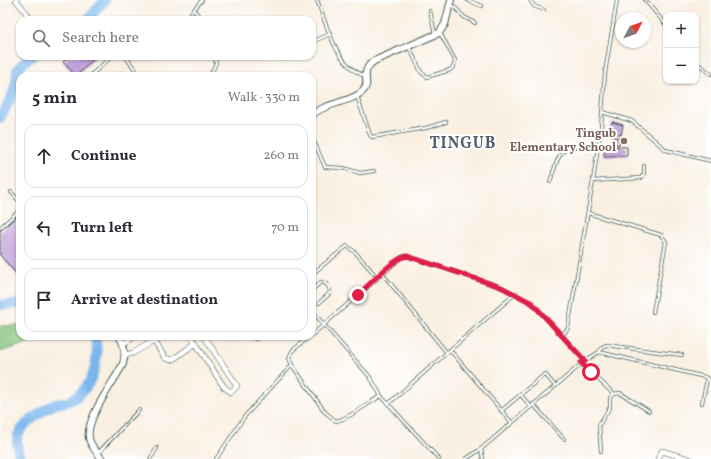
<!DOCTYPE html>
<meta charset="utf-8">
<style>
body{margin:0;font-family:Vollkorn,serif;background:#f2f2f3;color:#2b2b33}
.controls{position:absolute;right:12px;top:12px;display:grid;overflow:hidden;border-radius:8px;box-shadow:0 1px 3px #0004}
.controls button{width:36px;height:36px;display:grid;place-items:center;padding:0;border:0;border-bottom:1px solid #e1e1e2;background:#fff;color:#2b2b33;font:20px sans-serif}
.compass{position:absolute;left:615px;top:12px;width:36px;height:36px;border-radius:50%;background:#fff;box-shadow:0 1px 3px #0004;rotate:49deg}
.stop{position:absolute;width:12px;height:12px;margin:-9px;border:3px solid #e11d48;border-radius:50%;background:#fff}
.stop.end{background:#e11d48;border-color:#fff;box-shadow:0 1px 4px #0008}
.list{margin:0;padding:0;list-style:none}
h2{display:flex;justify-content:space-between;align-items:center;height:52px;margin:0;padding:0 16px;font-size:17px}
h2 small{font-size:13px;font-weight:400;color:#7c7c81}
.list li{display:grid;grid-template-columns:26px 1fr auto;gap:12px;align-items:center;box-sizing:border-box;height:64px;margin:0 8px 8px;padding:0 8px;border:1px solid #e1e1e2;border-radius:12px}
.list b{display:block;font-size:15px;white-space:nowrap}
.list em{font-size:13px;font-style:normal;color:#7c7c81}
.icon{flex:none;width:22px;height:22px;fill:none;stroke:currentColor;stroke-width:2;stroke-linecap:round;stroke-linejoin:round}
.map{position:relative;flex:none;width:711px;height:459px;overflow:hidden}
.search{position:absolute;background:#fff;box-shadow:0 1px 3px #0004;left:16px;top:16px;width:300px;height:44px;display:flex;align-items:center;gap:10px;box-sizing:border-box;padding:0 14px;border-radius:12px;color:#7c7c81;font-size:15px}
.panel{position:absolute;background:#fff;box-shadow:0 1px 3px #0004;left:16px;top:72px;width:300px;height:268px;border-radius:12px}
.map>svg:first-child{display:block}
</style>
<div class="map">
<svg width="711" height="459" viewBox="0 0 711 459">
<rect width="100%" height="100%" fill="#fff"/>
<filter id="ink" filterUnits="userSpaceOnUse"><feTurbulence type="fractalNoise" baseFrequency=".025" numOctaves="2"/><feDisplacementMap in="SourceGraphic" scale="8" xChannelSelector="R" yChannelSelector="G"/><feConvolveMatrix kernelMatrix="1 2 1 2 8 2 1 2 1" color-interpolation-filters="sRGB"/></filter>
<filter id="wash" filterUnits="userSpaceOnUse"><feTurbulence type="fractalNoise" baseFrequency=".012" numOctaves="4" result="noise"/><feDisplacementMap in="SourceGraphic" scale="16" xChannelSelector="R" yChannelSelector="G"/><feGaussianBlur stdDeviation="0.9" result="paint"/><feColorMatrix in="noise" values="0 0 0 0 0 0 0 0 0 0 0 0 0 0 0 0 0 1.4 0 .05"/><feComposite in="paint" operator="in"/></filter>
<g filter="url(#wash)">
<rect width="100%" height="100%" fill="#f9f0e2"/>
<polygon fill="#85c47c" stroke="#528058" points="20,325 20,336 51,336 0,352 0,326"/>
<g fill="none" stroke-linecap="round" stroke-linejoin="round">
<g stroke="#7ab5ec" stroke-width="10">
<polyline points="87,20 105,0"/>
<path d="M0 118C7 107 13 96 16 83 17 79 16 75 17 71 20 64 28 60 33 56"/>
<polyline points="0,305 20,304"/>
<path d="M20 459C18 452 16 442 18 435 21 425 46 408 56 404 61 403 66 403 71 400 94 388 100 359 95 336"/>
</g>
</g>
<g id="blocks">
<g fill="#bc99d6">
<polygon points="69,56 97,56 76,76 63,62"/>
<polygon points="612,122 623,125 621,135 609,131"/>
<polygon points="614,137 620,138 619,145 613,144"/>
<polygon points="604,146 627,147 627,156 604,156"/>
<polygon points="19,214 20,215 20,278 0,255 0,231"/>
</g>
</g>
</g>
<g filter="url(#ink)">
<use href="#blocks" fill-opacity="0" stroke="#40584e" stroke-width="1"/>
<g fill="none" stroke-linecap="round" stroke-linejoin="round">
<defs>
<g id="service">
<path d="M317 0C327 26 336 66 365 76"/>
<polyline points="467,0 482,6"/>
<polyline points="530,0 534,6 544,10"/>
<polyline points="645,0 666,25"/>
<polyline points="451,3 464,17 475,23"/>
<polyline points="194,10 202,20"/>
<polyline points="430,11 435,34"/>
<polyline points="186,19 202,0"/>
<polyline points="312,42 330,34"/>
<polyline points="409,47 421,72 427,77 450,70 454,66 455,60 440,33"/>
<polyline points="125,56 140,76"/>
<polyline points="696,62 711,74"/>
<polyline points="90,76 112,56"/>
<polyline points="210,76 216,63 214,56"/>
<polyline points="357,96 370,135 372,137 426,128 446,122"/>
<polyline points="602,112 632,121 666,150 711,161"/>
<polyline points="312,137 325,167 343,168 360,173 374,171"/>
<polyline points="593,181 641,178 644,174 644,166"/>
<path d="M550 182C561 148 560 144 597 148"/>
<polyline points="11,192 20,202"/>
<polyline points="588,213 661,235 666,242 653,312"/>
<polyline points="0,228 20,210"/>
<polyline points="382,273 447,353"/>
<polyline points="312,274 347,246 355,252 377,277"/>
<path d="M312 290 321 282C327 283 330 287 330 293L319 303"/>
<polyline points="312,311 370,377 381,396 439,459"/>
<polyline points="312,335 402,257 407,256 501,287 532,303 585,361"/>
<polyline points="248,336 256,339 260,336"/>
<polyline points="562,336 568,328 593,181 601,127 605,73 617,0"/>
<polyline points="599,352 602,347 606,345 682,355"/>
<polyline points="581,363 614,394 610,398 610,407 599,425 601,451"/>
<polyline points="292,365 289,358 292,351 310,336"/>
<polyline points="614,394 620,393 649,411"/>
<polyline points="521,395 531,407"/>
<polyline points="388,404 450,350"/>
<polyline points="533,404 564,439"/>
<polyline points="501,411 545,374 555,386"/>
<polyline points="512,423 450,350 516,293"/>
<polyline points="481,449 483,459"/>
<polyline points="98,453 139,410"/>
<polyline points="150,459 157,448"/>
<path d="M216 459 245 416 292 365 325 412 336 421C349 419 368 403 381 396"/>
<polyline points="466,459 481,449 585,361 599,352 705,377 707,379 702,403"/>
</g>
<g id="minor">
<polyline points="16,0 28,15"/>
<polyline points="191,336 224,387 231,392 237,386 204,336"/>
<polyline points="124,343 135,336"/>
<polyline points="126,355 133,353 154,341 165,358 172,360 196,343"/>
<polyline points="658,459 662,451 689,459"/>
</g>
<g id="tertiary">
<path d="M312 115C326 102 351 103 363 91 372 82 358 73 374 61L439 33 445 24 451 0"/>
<path d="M102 459C97 453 90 445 89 438 85 419 114 382 123 364 126 353 125 345 119 336"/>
</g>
</defs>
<use href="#service" stroke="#40584e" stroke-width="4"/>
<use href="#minor" stroke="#40584e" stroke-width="6"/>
<use href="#tertiary" stroke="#40584e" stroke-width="8"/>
<use href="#service" stroke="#fff" stroke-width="2.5"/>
<use href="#minor" stroke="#fff" stroke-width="5"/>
<use href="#tertiary" stroke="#fff" stroke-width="6"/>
</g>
</g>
<g fill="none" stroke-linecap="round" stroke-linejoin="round" filter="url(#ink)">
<path stroke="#e11d48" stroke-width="5" d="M358 295C369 285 392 259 407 256L501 287 532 303 585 361 581 363 591 372"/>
</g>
<circle fill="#8d6e63" stroke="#fff" stroke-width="1.5" cx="624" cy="141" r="4"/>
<g text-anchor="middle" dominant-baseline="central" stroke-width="4" stroke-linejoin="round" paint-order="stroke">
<g font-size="12" font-weight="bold" fill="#785e54" stroke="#fff" text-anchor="end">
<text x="616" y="134">Tingub<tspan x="616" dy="14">Elementary School</tspan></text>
</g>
<g font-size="16" font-weight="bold" letter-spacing="1" fill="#565d6d" stroke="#fff">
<text x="463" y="144">TINGUB</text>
</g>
</g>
</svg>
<div class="controls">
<button>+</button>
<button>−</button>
</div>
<svg class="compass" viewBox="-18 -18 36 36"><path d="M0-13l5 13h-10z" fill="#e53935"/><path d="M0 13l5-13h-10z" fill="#7c7c81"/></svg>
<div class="stop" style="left:591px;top:372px"></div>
<div class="stop end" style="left:358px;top:295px"></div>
<div class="search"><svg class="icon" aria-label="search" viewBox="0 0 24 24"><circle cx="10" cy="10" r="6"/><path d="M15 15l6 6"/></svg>Search here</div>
<section class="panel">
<h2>5 min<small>Walk · 330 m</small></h2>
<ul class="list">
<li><svg class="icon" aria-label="ahead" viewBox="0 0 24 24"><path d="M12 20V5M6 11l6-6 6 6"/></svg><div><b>Continue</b></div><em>260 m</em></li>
<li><svg class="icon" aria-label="left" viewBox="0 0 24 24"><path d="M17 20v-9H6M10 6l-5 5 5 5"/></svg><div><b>Turn left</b></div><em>70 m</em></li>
<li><svg class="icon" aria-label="arrive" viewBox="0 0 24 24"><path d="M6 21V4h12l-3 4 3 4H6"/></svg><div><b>Arrive at destination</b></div></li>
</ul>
</section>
</div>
